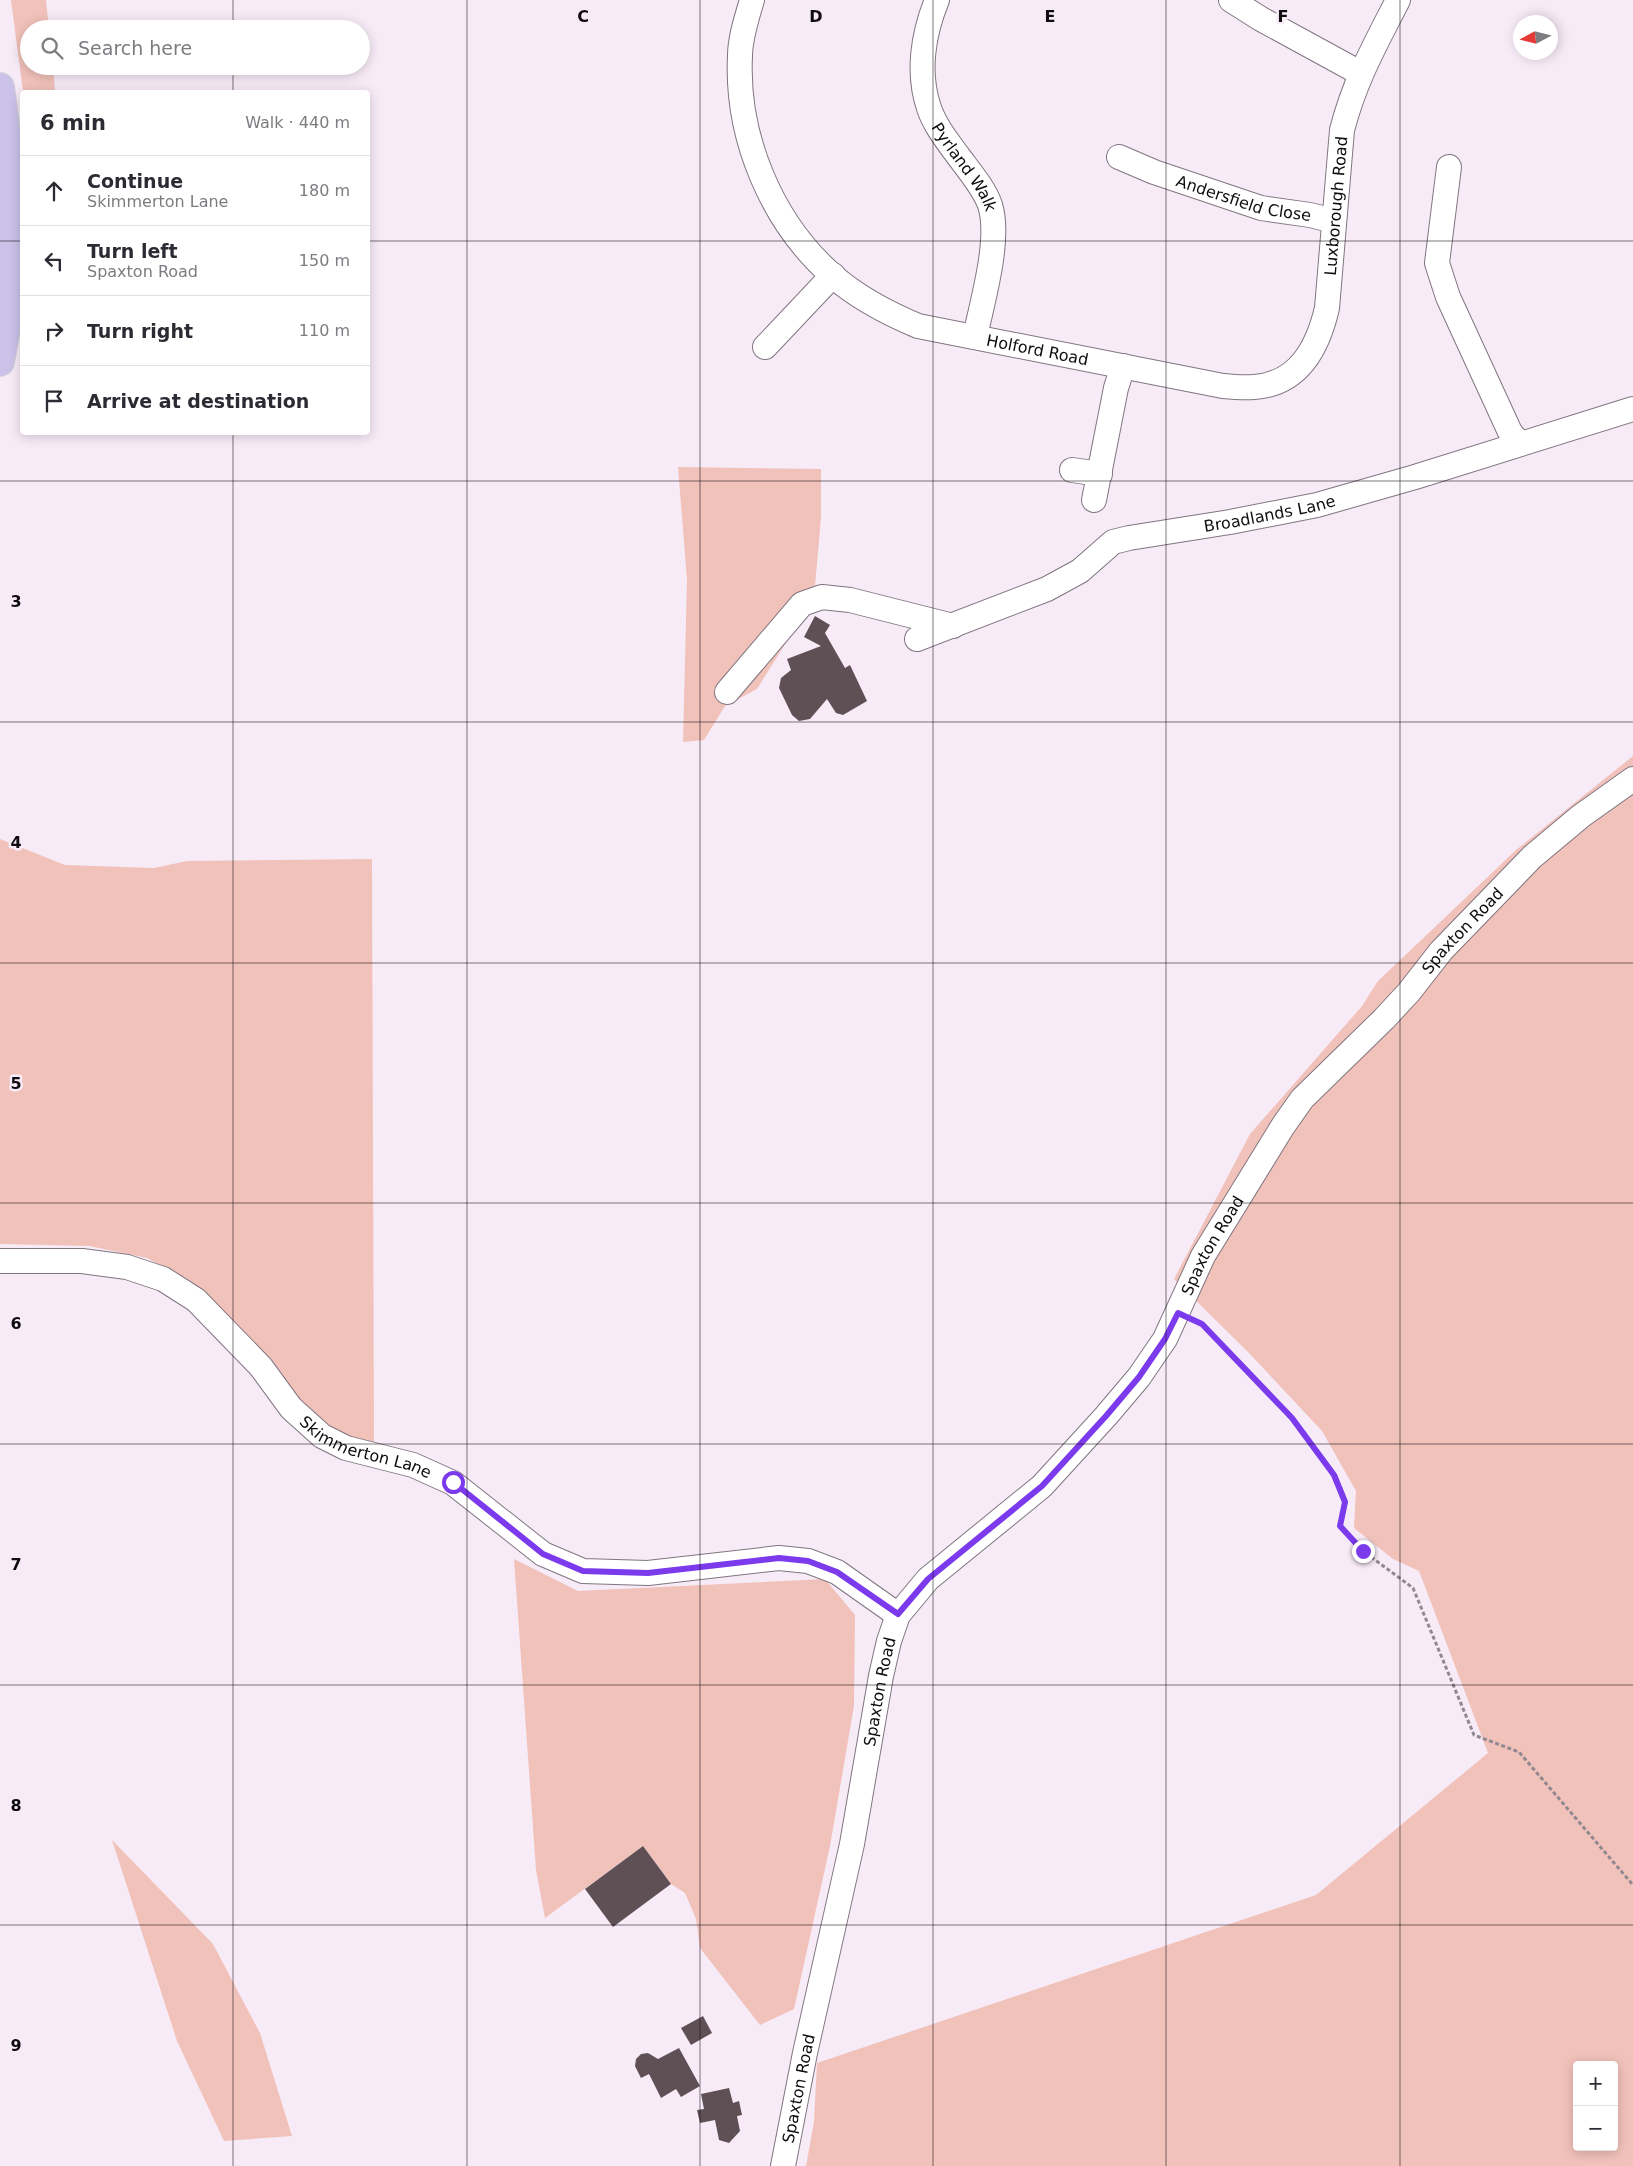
<!DOCTYPE html>
<meta charset="utf-8">
<style>
body{margin:0;font-family:"DejaVu Sans",sans-serif;background:#f2f2f3;color:#2b2b33}
.controls{position:absolute;right:15px;bottom:15px;display:grid;overflow:hidden;border-radius:5px;box-shadow:0 2px 12px #0003}
.controls button{width:45px;height:45px;display:grid;place-items:center;padding:0;border:0;border-bottom:1px solid #e1e1e2;background:#fff;color:#2b2b33;font:25px sans-serif}
.compass{position:absolute;left:1513px;top:15px;width:45px;height:45px;border-radius:50%;background:#fff;box-shadow:0 2px 12px #0003;rotate:263deg}
.stop{position:absolute;width:15px;height:15px;margin:-11px;border:4px solid #7c3aed;border-radius:50%;background:#fff}
.stop.end{background:#7c3aed;border-color:#fff;box-shadow:0 1px 5px #0008}
.list{margin:0;padding:0;list-style:none}
h2{display:flex;justify-content:space-between;align-items:center;height:65px;margin:0;padding:0 20px;font-size:21px}
h2 small{font-size:16px;font-weight:400;color:#7c7c81}
.list li{display:grid;grid-template-columns:32px 1fr auto;gap:15px;align-items:center;box-sizing:border-box;height:70px;padding:0 20px;border-top:1px solid #e1e1e2}
.list b{display:block;font-size:19px;white-space:nowrap}
.list p{margin:0;font-size:16px;white-space:nowrap;color:#7c7c81}
.list em{font-size:16px;font-style:normal;color:#7c7c81}
.icon{flex:none;width:28px;height:28px;fill:none;stroke:currentColor;stroke-width:2;stroke-linecap:round;stroke-linejoin:round}
.map{position:relative;flex:none;width:1633px;height:2166px;overflow:hidden}
.search{position:absolute;background:#fff;box-shadow:0 2px 12px #0003;left:20px;top:20px;width:350px;height:55px;display:flex;align-items:center;gap:12px;box-sizing:border-box;padding:0 18px;border-radius:28px;color:#7c7c81;font-size:19px}
.panel{position:absolute;background:#fff;box-shadow:0 2px 12px #0003;left:20px;top:90px;width:350px;height:345px;border-radius:5px}
.map>svg:first-child{display:block}
</style>
<div class="map">
<svg width="1633" height="2166" viewBox="0 0 1633 2166">
<rect width="100%" height="100%" fill="#f8ebf8"/>
<g fill="#f1c2ba" fill-rule="evenodd">
<polygon points="11,0 46,0 49,29 29,29 29,66 53,66 55,92 23,92"/>
<polygon points="678,467 821,469 821,517 814,598 757,689 725,706 704,740 683,742 687,580"/>
<path d="M1633 756V2166H806L814 2122 817 2063 1316 1895 1488 1753 1419 1571 1393 1559 1354 1528 1356 1491 1322 1431 1248 1352 1174 1279 1250 1134 1362 1006 1378 981 1516 850ZM1577 2065H1614V2147H1577Z"/>
<polygon points="0,839 65,865 154,868 187,861 372,859 374,1443 354,1440 326,1426 293,1393 223,1311 197,1286 147,1258 89,1246 0,1244"/>
<polygon points="514,1559 578,1591 825,1579 855,1615 854,1706 830,1846 794,2009 760,2025 700,1948 696,1919 685,1893 671,1884 643,1846 545,1918 536,1870"/>
<polygon points="112,1840 213,1944 260,2033 292,2136 224,2141 177,2041"/>
</g>
<g fill="#5f5055">
<polygon points="815,616 830,625 825,633 845,668 850,665 867,701 843,715 836,713 827,699 810,719 799,721 792,715 779,688 781,678 791,670 787,659 821,646 804,637"/>
<polygon points="643,1846 671,1884 613,1927 585,1889"/>
<polygon points="703,2016 712,2033 691,2045 681,2028"/>
<polygon points="679,2048 700,2086 681,2097 676,2089 661,2098 649,2074 641,2078 635,2066 636,2059 641,2054 648,2053 658,2059"/>
<polygon points="729,2088 733,2103 739,2101 742,2115 737,2116 740,2131 729,2143 719,2140 715,2120 700,2123 697,2110 704,2109 701,2094"/>
</g>
<g fill="none" stroke-linecap="round" stroke-linejoin="round">
<defs>
<g id="minor">
<path id="s1" d="M752 0C747 17 740 38 740 56 736 136 771 222 833 276 858 298 887 313 918 326L1223 386C1233 387 1244 388 1254 387 1299 384 1318 347 1327 308L1342 130C1355 80 1375 45 1398 0"/>
<path id="s2" d="M937 0C923 34 917 73 929 108 935 126 948 142 959 157 970 172 984 188 990 205 1001 240 982 302 975 337"/>
<polyline points="1231,0 1261,19 1360,73"/>
<path id="s3" d="M1119 157 1154 172 1261 208 1310 215 1334 221"/>
<polyline points="1449,167 1437,263 1448,297 1510,432 1519,443"/>
<polyline points="765,347 833,275"/>
<polyline points="1072,470 1100,474"/>
<polyline points="1094,500 1116,388 1123,366"/>
<path id="s4" d="M917 639 1047 589 1080 571 1113 542 1129 538 1230 522 1317 505 1415 477 1633 409"/>
<polyline points="727,692 802,604 822,597 850,600 953,626"/>
<path id="s5" d="M0 1261H82L127 1267 163 1279 196 1300 261 1367 291 1408 322 1436 346 1448 413 1465 453 1483 543 1554 583 1571 648 1573 779 1558 808 1561 837 1572 898 1615"/>
<path id="s6" d="M783 2166 805 2053 852 1844 881 1676 889 1641 898 1615 928 1579 1042 1486 1106 1416 1139 1377 1165 1339 1203 1256 1283 1126 1302 1099 1384 1019 1409 992 1441 951 1532 857 1581 816 1633 779"/>
</g>
<path id="major" d="M0 87C13 177 19 273 0 362"/>
</defs>
<use href="#minor" stroke="#807581" stroke-width="26"/>
<use href="#major" stroke="#d4d3d4" stroke-width="30"/>
<path stroke="#918891" stroke-width="3" stroke-dasharray="4 2.5" stroke-linecap="butt" d="M1196 1321 1202 1324C1232 1355 1344 1465 1345 1503 1345 1510 1342 1519 1340 1526L1363 1551 1413 1588 1474 1735 1519 1752 1633 1885"/>
<use href="#minor" stroke="#fff" stroke-width="24"/>
<use href="#major" stroke="#cac2e9" stroke-width="28"/>
</g>
<g fill="none" stroke-linecap="round" stroke-linejoin="round">
<polyline stroke="#7c3aed" stroke-width="6" points="453,1482 543,1554 583,1571 648,1573 779,1558 808,1561 837,1572 898,1614 928,1579 1042,1486 1106,1416 1139,1377 1165,1339 1178,1313 1202,1324 1292,1418 1334,1475 1345,1502 1340,1526 1363,1551"/>
</g>
<path fill="none" stroke="#0f0b0f" stroke-width="1" stroke-opacity="0.55" d="M233 0V29M467 0V2166M700 0V2166M933 0V2166M1166 0V2166M1400 0V2166M233 66V92M0 241H22M368 241H1633M233 432V2166M0 481H1633M0 722H1633M0 963H1633M0 1203H1633M0 1444H1633M0 1685H1633M0 1925H1633"/>
<g text-anchor="middle" dominant-baseline="central" stroke-width="5" stroke-linejoin="round" paint-order="stroke">
<g font-size="16" fill="#0f0b0f" stroke="#f8ebf8">
<text stroke="none"><textPath href="#s2" startOffset="180">Pyrland Walk</textPath></text>
<text stroke="none"><textPath href="#s3" startOffset="132">Andersfield Close</textPath></text>
<text stroke="none"><textPath href="#s1" startOffset="964">Luxborough Road</textPath></text>
<text stroke="none"><textPath href="#s1" startOffset="525">Holford Road</textPath></text>
<text stroke="none"><textPath href="#s4" startOffset="380">Broadlands Lane</textPath></text>
<text stroke="none"><textPath href="#s6" startOffset="1459">Spaxton Road</textPath></text>
<text stroke="none"><textPath href="#s6" startOffset="1054">Spaxton Road</textPath></text>
<text stroke="none"><textPath href="#s5" startOffset="435">Skimmerton Lane</textPath></text>
<text stroke="none"><textPath href="#s6" startOffset="484">Spaxton Road</textPath></text>
<text stroke="none"><textPath href="#s6" startOffset="79">Spaxton Road</textPath></text>
</g>
</g>
<g font-size="16" text-anchor="middle" font-weight="bold" fill="#0f0b0f" stroke="#f8ebf8" stroke-width="5" stroke-linejoin="round" paint-order="stroke">
<text x="583" y="22">C</text>
<text x="816" y="22">D</text>
<text x="1050" y="22">E</text>
<text x="1283" y="22">F</text>
<text x="16" y="607">3</text>
<text x="16" y="848">4</text>
<text x="16" y="1089">5</text>
<text x="16" y="1329">6</text>
<text x="16" y="1570">7</text>
<text x="16" y="1811">8</text>
<text x="16" y="2051">9</text>
</g>
</svg>
<div class="controls">
<button>+</button>
<button>−</button>
</div>
<svg class="compass" viewBox="-18 -18 36 36"><path d="M0-13l5 13h-10z" fill="#e53935"/><path d="M0 13l5-13h-10z" fill="#7c7c81"/></svg>
<div class="stop" style="left:453px;top:1482px"></div>
<div class="stop end" style="left:1363px;top:1551px"></div>
<div class="search"><svg class="icon" aria-label="search" viewBox="0 0 24 24"><circle cx="10" cy="10" r="6"/><path d="M15 15l6 6"/></svg>Search here</div>
<section class="panel">
<h2>6 min<small>Walk · 440 m</small></h2>
<ul class="list">
<li><svg class="icon" aria-label="ahead" viewBox="0 0 24 24"><path d="M12 20V5M6 11l6-6 6 6"/></svg><div><b>Continue</b><p>Skimmerton Lane</p></div><em>180 m</em></li>
<li><svg class="icon" aria-label="left" viewBox="0 0 24 24"><path d="M17 20v-9H6M10 6l-5 5 5 5"/></svg><div><b>Turn left</b><p>Spaxton Road</p></div><em>150 m</em></li>
<li><svg class="icon" aria-label="right" viewBox="0 0 24 24"><path d="M7 20v-9h11M14 6l5 5-5 5"/></svg><div><b>Turn right</b></div><em>110 m</em></li>
<li><svg class="icon" aria-label="arrive" viewBox="0 0 24 24"><path d="M6 21V4h12l-3 4 3 4H6"/></svg><div><b>Arrive at destination</b></div></li>
</ul>
</section>
</div>
